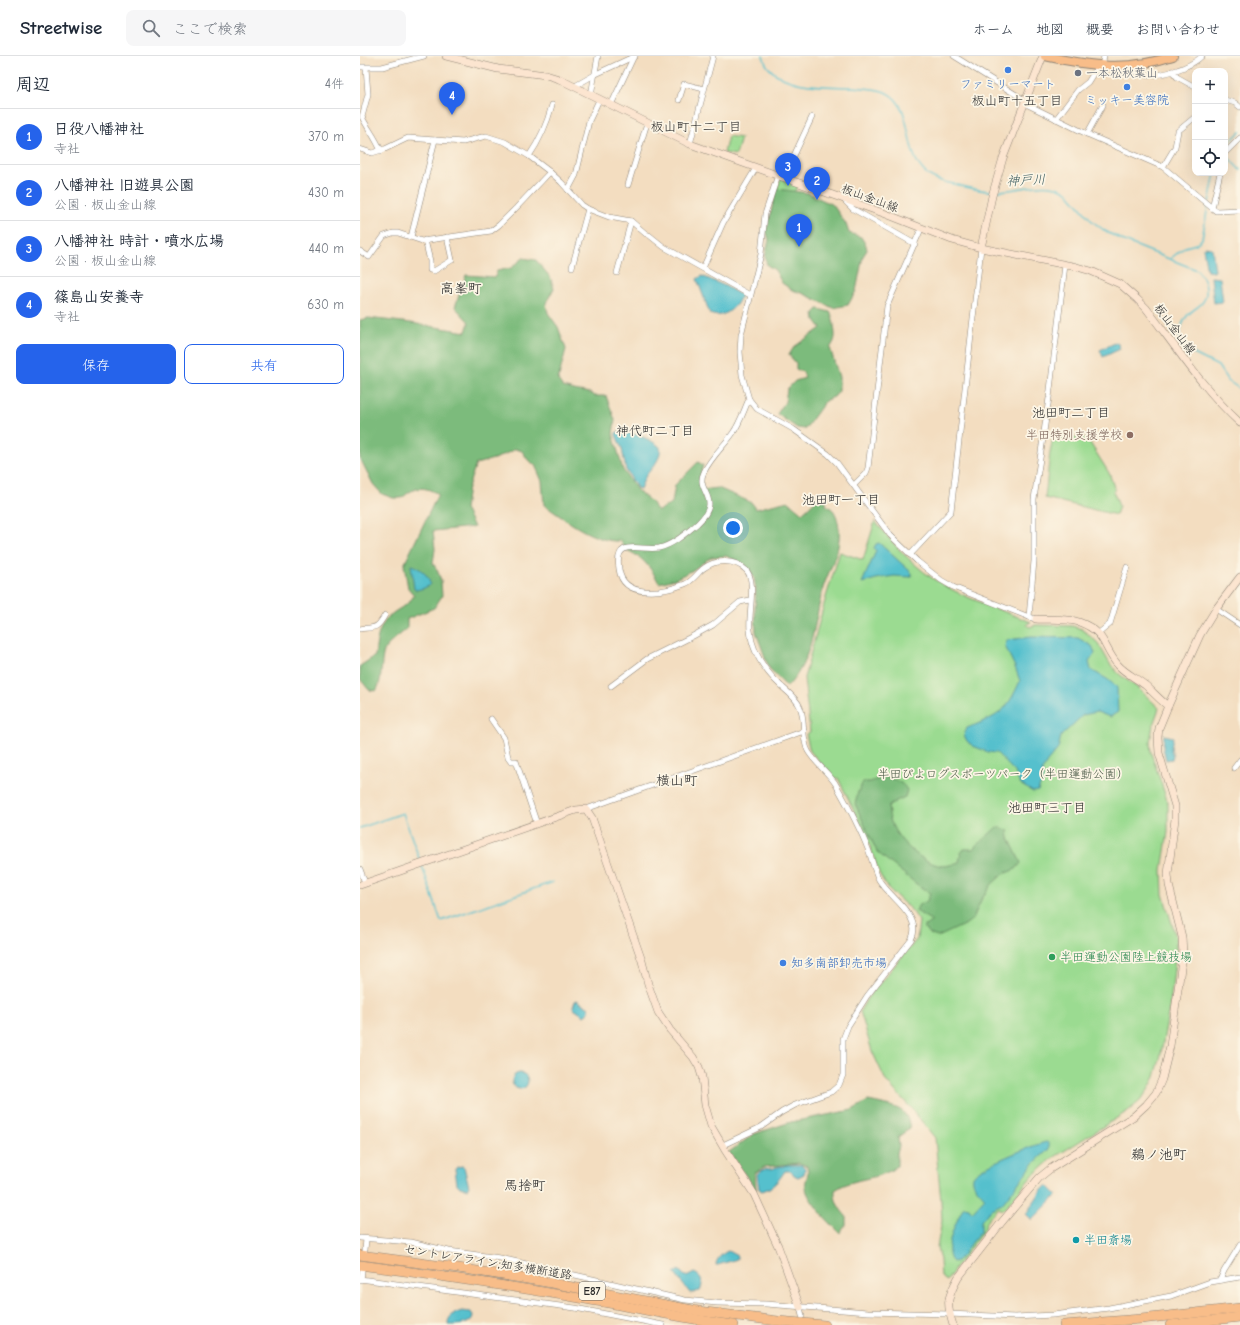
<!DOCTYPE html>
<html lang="ja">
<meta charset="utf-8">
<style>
body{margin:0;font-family:"Comic Neue","Klee One",sans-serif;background:#f6f6f7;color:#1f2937}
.controls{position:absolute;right:12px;top:12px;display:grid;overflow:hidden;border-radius:8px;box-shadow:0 4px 16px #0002}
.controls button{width:36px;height:36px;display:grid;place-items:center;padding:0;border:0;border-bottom:1px solid #e0e1e3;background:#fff;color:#1f2937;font:20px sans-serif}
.you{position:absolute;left:373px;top:472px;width:14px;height:14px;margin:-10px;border:3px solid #fff;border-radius:50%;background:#1a73e8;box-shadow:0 0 0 6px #1a73e833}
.badge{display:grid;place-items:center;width:26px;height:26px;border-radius:50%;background:#2563eb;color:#fff;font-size:13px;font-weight:700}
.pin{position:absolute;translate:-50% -33px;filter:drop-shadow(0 1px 2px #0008)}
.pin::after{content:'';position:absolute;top:21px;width:14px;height:12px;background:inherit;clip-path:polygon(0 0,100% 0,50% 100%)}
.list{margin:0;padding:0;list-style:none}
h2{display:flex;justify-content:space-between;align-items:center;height:52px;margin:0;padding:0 16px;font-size:17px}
h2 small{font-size:13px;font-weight:400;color:#747a83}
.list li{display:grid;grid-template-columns:26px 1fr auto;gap:12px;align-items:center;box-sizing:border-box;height:56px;padding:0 16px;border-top:1px solid #e0e1e3}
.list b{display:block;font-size:15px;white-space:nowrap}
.list p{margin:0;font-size:13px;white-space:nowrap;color:#747a83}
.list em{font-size:13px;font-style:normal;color:#747a83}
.actions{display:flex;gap:8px;padding:12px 16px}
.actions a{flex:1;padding:9px 0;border:1px solid #2563eb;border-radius:8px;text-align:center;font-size:14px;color:#2563eb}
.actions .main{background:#2563eb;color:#fff}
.icon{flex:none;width:22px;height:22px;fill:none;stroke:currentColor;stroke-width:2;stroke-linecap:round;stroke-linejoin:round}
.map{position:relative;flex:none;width:880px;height:1269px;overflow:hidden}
header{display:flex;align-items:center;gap:24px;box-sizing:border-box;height:56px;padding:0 20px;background:#fff;border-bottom:1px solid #e0e1e3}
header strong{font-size:19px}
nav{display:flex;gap:22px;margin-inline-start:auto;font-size:14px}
.search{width:280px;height:36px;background:#f6f6f7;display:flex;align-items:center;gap:10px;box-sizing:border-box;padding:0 14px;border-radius:8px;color:#747a83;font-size:15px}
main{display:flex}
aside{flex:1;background:#fff}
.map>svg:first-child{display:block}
</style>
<header>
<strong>Streetwise</strong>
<div class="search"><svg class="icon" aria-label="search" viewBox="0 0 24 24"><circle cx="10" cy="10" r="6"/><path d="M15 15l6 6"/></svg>ここで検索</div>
<nav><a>ホーム</a><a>地図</a><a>概要</a><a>お問い合わせ</a></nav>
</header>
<main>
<aside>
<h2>周辺<small>4件</small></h2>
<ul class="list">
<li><span class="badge">1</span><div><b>日役八幡神社</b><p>寺社</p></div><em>370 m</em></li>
<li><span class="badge">2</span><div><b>八幡神社 旧遊具公園</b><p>公園 · 板山金山線</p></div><em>430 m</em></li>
<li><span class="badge">3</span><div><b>八幡神社 時計・噴水広場</b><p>公園 · 板山金山線</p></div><em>440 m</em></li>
<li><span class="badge">4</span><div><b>篠島山安養寺</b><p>寺社</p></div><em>630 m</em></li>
</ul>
<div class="actions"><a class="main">保存</a><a>共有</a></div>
</aside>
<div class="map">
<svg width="880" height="1269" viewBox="0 0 880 1269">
<rect width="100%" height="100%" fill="#fcf5e5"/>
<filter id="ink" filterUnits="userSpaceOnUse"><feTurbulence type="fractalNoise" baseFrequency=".025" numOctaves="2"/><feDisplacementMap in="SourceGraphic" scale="8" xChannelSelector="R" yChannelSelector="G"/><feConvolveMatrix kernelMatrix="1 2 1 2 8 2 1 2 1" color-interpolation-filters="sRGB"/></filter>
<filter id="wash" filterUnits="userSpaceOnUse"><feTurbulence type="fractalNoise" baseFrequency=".012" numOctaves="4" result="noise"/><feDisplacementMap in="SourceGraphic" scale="16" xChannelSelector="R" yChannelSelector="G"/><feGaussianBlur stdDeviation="0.9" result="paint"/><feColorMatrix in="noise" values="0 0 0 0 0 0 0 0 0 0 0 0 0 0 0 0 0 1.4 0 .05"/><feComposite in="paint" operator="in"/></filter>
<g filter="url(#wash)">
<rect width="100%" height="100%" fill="#f3ddc0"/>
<g fill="#9bdb91" stroke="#63835e">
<polygon points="368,80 381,82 376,99 364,97"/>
<polygon points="421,122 440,128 432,138 417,133"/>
<polygon points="693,382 727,382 749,417 755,434 753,435 759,450 756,459 685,442 690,396"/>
<path d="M515 465C531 486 551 507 572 522 600 541 639 553 671 566L667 568 669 571 676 569 712 570 722 573 738 587 750 608 759 618 779 633 799 652 793 669 790 686 791 697 808 747V776L802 814 803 838 816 881V895L811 941 800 1003 795 1021 788 1034 780 1045 768 1055 693 1102 673 1119 643 1154 638 1152 626 1166 625 1173 596 1211 587 1225 581 1221 580 1204 577 1191 582 1165 581 1145 575 1082 551 1052 526 1025 512 995 500 955 508 941 557 883 559 865 553 856 527 831 519 817 507 781 478 722 474 723 450 695 446 678 450 676 444 622 466 541 480 496 503 504Z"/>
</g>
<g fill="#7cbb7b" stroke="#547353">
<polygon points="417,133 448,137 473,149 486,168 489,177 501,181 506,189 507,194 503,200 496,235 488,249 473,252 442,237 432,234 422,227 415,214 407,209 405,201 409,184 406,174"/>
<path d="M163 202 176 204 190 221 194 232 186 247 188 257 198 271 206 293 198 324 203 331 214 334 230 337 235 340H246L255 364 253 378 263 414 277 434 290 445 298 455 312 447 315 429 338 406 343 409 340 422 342 434 358 432 388 445 392 447 396 453 428 445 442 457C451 450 457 441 466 435V449C468 450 471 452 473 454 478 460 480 475 479 483 478 500 468 516 463 532 454 567 453 604 427 631L409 612 396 576 395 553 396 533 394 522 384 508 366 500 351 501 333 514 315 523 299 527C290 510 282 500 264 493L261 485C234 487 205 463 184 449L182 425 175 409 168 404 162 395 156 393 137 402 116 408 108 431 105 453 114 471 73 475 75 493 73 507 78 516 81 525 82 540 74 552 47 563V573C41 578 27 588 24 595 20 609 23 624 16 635L9 634 0 623V610L15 600C17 583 18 569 33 557 41 551 49 549 54 539L48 532 44 509 78 438C63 429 54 431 42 442H33L22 438 13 428 0 402V264L8 262 51 267 106 276 109 266 95 251 106 219 135 221 137 215 151 212Z"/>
<path d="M458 253 470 256C473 261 473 264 474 269 475 279 477 283 470 292L479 321V335L474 341 466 344 445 373 437 372 417 358 425 346 427 333 435 325 445 322 443 316 436 313V307L429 299 434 291 461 272 455 264 454 257Z"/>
<path d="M524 721C533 722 543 726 547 734L545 741 536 745 528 751C529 756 529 762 531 766 537 785 564 809 584 810 589 810 595 807 599 806L601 797 604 793H613L637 771 648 774 649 782 661 807 656 813 643 818 632 828 621 844 613 863 606 868 578 881 569 878 564 871 572 865 556 855 558 850 567 845 570 837 559 830 517 796 495 748 498 736 503 726H510Z"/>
<path d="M508 1045C514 1046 538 1051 542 1055 547 1059 549 1066 550 1072L538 1081 539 1091 537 1097V1110C522 1124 493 1121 475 1134 474 1144 479 1153 486 1160V1169L480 1177C471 1168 447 1144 446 1132 444 1123 450 1121 447 1110L439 1107 404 1111 395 1117 396 1134 369 1096 394 1078 431 1066 492 1054Z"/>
</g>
<g fill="#54c0cd" stroke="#40767c">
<polygon points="845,191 852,192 855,215 854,216 847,215 843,192"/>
<path d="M342 220 365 230 381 239C378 251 363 264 350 258L337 223Z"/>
<polygon points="851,221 860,222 863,246 854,247"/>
<polygon points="757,286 760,293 743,301 740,294"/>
<path d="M257 376C271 376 290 382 300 391 302 404 291 412 285 421 283 425 282 429 280 433L277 432 266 414 262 393 256 379V377Z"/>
<polygon points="519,487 552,517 551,521 534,520 516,523 502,527 516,495 514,492 516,488"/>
<path d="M51 509C59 511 69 519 70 528 67 532 61 533 56 534L54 533Z"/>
<path d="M671 581 718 582 732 590 735 597 729 606 731 614 747 623 757 631 758 656 750 661 737 656 723 659 701 680 698 693 687 706 682 715 683 721 678 735 673 736 660 728 655 716 637 697 628 696 613 690 607 685 604 679 607 672C639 660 646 657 660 625L655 611 645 590 647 584Z"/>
<polygon points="804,679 813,681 811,693 813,700 812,703 806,704 803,691"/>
<polygon points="217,944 229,952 229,956 224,960 214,953 213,951 215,945"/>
<circle cx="160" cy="1025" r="8"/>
<path d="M686 1086 689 1087V1093L674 1107 642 1148 631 1153 621 1165V1175L600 1202 597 1205 593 1206C581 1196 598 1161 604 1151L609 1152 612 1156 625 1142C621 1136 611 1129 613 1121 615 1112 676 1088 686 1086Z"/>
<path d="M427 1109H442L445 1112 444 1118 438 1121 434 1119 431 1115H425C419 1124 413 1132 402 1135L399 1133 397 1118C403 1113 405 1112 412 1113 417 1110 422 1111 427 1109Z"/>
<polygon points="102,1110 104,1111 109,1131 107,1133 100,1131 97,1128 95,1113 97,1111"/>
<polygon points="687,1129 697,1139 672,1164 666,1158 681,1135"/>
<path d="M368 1195 377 1200V1203L358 1209H356C356 1203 363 1197 368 1195Z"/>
<path d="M319 1214C327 1222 325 1222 334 1217 342 1220 344 1227 340 1235L330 1237 314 1217Z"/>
<path d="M102 1255 111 1256 113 1260C112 1269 97 1269 88 1269 87 1260 95 1257 102 1255Z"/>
</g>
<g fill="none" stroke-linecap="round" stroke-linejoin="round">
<g stroke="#54c0cd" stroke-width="1.5">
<path d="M403 0C405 4 405 8 408 11 428 35 475 29 503 32 511 33 520 33 527 37 556 52 541 97 567 118 576 125 588 127 598 129 609 132 620 135 631 135"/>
<polyline points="865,90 880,76"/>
<polyline points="865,100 867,100 880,114"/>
<path d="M637 135C660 135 687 122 707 136L732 165 745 175 764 185 837 214C845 222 851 238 841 248 837 252 831 255 827 260 823 265 820 275 819 281L830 296 858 310 868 325 880 333"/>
<polyline points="849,146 855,117"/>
<polyline points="810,203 825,191 836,188 842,183 848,150"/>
<polyline points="0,772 43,757 60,805"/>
<polyline points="62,810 81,865 193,826"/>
</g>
</g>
</g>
<g filter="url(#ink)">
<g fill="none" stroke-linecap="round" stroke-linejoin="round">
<defs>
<g id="street">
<polyline points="594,0 666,45"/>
<polyline points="742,10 744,0"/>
<path d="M768 10C772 13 777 17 782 18 799 22 830 12 842 0"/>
<polyline points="0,11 22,11 64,0"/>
<path d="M6 12 8 38 2 61C8 73 16 82 21 95"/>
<polyline points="812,15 817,21 835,31"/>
<polyline points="215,30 236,18 275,0"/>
<polyline points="231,39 238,0"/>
<polyline points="319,44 324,28 344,33"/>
<polyline points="865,44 875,47 880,51"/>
<polyline points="664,47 727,78 803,111 852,152 856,155 880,154"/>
<polyline points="251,49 274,0"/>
<polyline points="696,63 718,34 728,26 738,10"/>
<polyline points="727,78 743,49"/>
<polyline points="330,88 353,0"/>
<polyline points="0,93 12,97 25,93 48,82 103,86 126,80 145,86 169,100 190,116 201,126 222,149 228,153 249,161 271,165 286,178 289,179 304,191 390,239"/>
<polyline points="865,97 880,82"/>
<path d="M169 100C180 84 187 68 192 49"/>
<polyline points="803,111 815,91 818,75 835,61"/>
<polyline points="418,119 405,158 401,198 381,279 380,296 382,319 389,343 397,353 433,373 468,398 477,407 530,479 557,505 581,524 593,531 669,561 676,563"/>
<polyline points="424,121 452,61"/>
<polyline points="268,129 287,67"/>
<polyline points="208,134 216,119 229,65 239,44"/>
<polyline points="485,145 493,153 555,188"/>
<polyline points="852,152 860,117"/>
<polyline points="51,181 75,84"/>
<polyline points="65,184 70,205 70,214 74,215 92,204 87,181"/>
<polyline points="0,195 9,201 24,180 33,177 38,177 62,185 131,175 139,169 156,152 190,116"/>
<polyline points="212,211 228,153"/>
<polyline points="343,212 363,167 396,112"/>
<polyline points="257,217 271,165"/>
<polyline points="494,429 506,417 508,412 527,250 561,173"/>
<polyline points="550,499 591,455 621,192"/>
<polyline points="856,553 880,569"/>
<polyline points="669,561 674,505 674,443 689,342 705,209"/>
<path d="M0 573C16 571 17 573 25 559"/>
<polyline points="739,577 750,568 767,511"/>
<polyline points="251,630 287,603 333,580 353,569 380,546 390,544"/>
<polyline points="131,663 144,682 148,701 151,705 156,705 177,768"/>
<polyline points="874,712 880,704"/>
<polyline points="226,753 444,675"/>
<polyline points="0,813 5,827"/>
<path d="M363 1089 401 1071 422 1056 435 1049 471 1036 479 1029 483 1019V983L488 970 507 940 551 884C564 861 530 842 519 824 514 814 512 803 508 793 499 770 487 748 475 727 467 715 455 707 448 695 441 682 446 665 440 651 437 643 428 636 421 630 405 615 392 597 390 574 388 559 397 524 386 514 375 503 356 503 344 512 337 517 333 525 325 528 305 536 263 544 259 513 254 481 279 495 299 492 313 489 326 477 337 468 365 442 334 436 344 416 351 401 364 390 373 377 380 367 384 354 389 343"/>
<polyline points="0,1182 51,1186 89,1195 140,1202 325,1244 357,1247 406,1248 508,1256 589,1258 655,1261 693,1259 749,1252 811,1240 850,1226 880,1221"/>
<polyline points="5,1194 6,1183"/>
<polyline points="191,1222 194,1213"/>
<polyline points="0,1223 215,1252 303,1269"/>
<polyline points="1,1224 2,1215"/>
<polyline points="860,1224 864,1215 880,1189"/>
<polyline points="440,1251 442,1260"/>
</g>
<g id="secondary">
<path d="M86 0 138 13 186 19 199 23 330 88 526 158 592 184 621 192 717 211 731 215 760 228 777 243 786 252C816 291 843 333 880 367"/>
<polyline points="621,192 632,140 643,102 683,0"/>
<path d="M676 563C690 564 706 562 719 566 747 576 742 591 758 609 765 617 776 622 785 629 793 636 800 644 808 650"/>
<polyline points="0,829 216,754 226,753 232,762 282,905 288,928 298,956 310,974 333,1001 339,1011 342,1021 345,1049 351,1070 365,1094 394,1138 418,1190 440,1251"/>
<path d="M593 1269C586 1247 587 1242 598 1222L641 1167 679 1122 690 1113 774 1060 786 1049 796 1037 802 1023 810 990 823 898 822 881 809 829 808 818 815 763V750L799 697 798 681 799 672 808 650 840 579 856 553 880 521"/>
</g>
<path id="primary" d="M685 0C731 10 766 16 813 0"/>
<g id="highway">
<polyline points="0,1199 98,1212 186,1226 338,1255 418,1265 465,1269"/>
<path d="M0 1209C75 1219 150 1230 225 1243 275 1251 324 1263 374 1269"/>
<polyline points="704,1269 781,1263 880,1252"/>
<polyline points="810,1269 880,1261"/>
</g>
</defs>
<use href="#street" stroke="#8f8476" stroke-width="6"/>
<use href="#secondary" stroke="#8f8476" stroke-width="8"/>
<use href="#primary" stroke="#8f8476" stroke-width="10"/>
<use href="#highway" stroke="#8f8476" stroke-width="10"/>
<use href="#street" stroke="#fff" stroke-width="5"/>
<use href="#secondary" stroke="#fce5d0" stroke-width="7"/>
<use href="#primary" stroke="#f8bd89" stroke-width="8"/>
<use href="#highway" stroke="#f8bd89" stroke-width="9"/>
</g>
</g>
<g fill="#3f7fe0" stroke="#fcf5e5" stroke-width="1.5">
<circle cx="648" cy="14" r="4"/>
<circle cx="767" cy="31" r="4"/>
<circle cx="423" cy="907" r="4"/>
</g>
<circle fill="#6b7280" stroke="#fcf5e5" stroke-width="1.5" cx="718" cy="17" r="4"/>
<circle fill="#8d6e63" stroke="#fcf5e5" stroke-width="1.5" cx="770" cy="379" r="4"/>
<circle fill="#2e9e5b" stroke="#fcf5e5" stroke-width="1.5" cx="692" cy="901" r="4"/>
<circle fill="#0f9aa8" stroke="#fcf5e5" stroke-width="1.5" cx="716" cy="1184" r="4"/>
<g text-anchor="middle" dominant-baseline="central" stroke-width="3.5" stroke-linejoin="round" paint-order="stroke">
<rect fill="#fcf5e5" stroke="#6a6863" stroke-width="1" x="219" y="1226" width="26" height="18" rx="3"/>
<g font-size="11" font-weight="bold" fill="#2b2b2b">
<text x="232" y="1235">E87</text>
</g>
<g font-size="12" fill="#5b616d" stroke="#fcf5e5" text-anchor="start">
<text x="726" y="17">一本松秋葉山</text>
</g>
<g font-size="12" fill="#366cbe" stroke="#fcf5e5">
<text x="648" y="28">ファミリーマート</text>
<text x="767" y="44">ミッキー美容院</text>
<text x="431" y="907" text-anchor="start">知多南部卸売市場</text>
</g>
<g font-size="12" fill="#2b2b2b" stroke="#fcf5e5">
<text transform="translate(510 142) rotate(20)">板山金山線</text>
<text transform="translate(815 273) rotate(53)">板山金山線</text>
<text transform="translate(128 1206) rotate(9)">セントレアライン;知多横断道路</text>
</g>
<g font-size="12" fill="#785e54" stroke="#fcf5e5" text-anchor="end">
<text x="762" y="379">半田特別支援学校</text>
</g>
<g font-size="12" fill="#475744" stroke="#fcf5e5">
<text x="643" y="718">半田ぴよログスポーツパーク（半田運動公園）</text>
</g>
<g font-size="12" fill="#27864d" stroke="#fcf5e5" text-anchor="start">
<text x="700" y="901">半田運動公園陸上競技場</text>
</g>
<g font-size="12" fill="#0d838f" stroke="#fcf5e5" text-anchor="start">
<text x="724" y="1184">半田斎場</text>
</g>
<g font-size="13" fill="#2b2b2b" stroke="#fcf5e5">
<text x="657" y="44">板山町十五丁目</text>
<text x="336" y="70">板山町十二丁目</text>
<text x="711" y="356">池田町二丁目</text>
<text x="295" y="374">神代町二丁目</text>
<text x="481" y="443">池田町一丁目</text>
<text x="687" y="751">池田町三丁目</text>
</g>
<g font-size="13" font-style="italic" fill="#37585c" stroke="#fcf5e5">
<text transform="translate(666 124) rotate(-3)">神戸川</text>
</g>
<g font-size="14" fill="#2b2b2b" stroke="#fcf5e5">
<text x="101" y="232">高峯町</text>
<text x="317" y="724">横山町</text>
<text x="799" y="1098">鵜ノ池町</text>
<text x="165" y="1129">馬捨町</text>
</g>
</g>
</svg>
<div class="controls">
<button>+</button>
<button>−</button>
<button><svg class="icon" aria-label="locate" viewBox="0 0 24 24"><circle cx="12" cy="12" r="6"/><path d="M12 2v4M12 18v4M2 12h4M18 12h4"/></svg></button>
</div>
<div class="you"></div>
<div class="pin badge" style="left:439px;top:191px">1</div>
<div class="pin badge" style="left:457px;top:144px">2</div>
<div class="pin badge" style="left:428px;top:130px">3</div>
<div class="pin badge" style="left:92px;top:59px">4</div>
</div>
</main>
